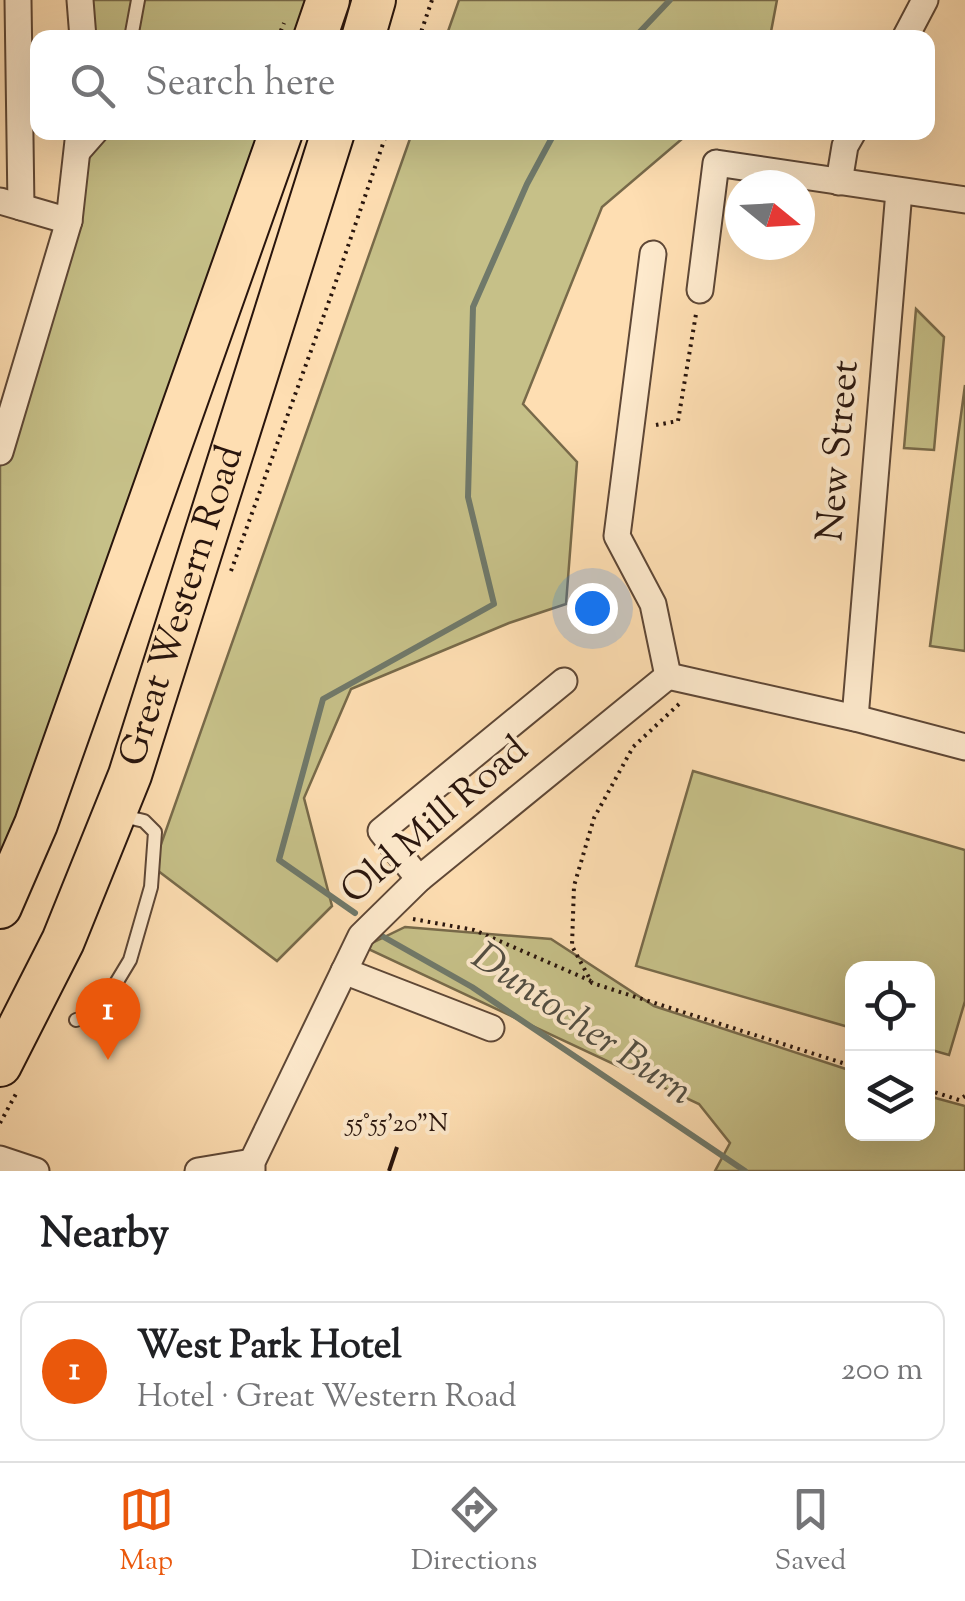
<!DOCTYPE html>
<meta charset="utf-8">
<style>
body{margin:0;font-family:"Sorts Mill Goudy",serif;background:#f2f2f2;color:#202124}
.controls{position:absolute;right:30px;bottom:30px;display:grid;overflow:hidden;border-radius:20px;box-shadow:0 10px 40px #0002}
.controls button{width:90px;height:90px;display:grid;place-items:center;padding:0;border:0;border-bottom:2px solid #e0e0e0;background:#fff;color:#202124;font:50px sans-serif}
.compass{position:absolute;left:725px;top:170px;width:90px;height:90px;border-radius:50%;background:#fff;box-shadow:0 10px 40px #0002;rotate:108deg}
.you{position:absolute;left:592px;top:608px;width:35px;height:35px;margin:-25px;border:8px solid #fff;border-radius:50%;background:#1a73e8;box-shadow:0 0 0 15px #1a73e833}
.badge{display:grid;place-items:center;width:65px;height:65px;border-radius:50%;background:#ea580c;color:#fff;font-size:32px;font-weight:700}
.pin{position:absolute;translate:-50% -82px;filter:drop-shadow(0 2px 5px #0008)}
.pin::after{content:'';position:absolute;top:52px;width:35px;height:30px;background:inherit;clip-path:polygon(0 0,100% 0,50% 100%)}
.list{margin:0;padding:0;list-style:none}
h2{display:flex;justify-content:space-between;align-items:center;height:130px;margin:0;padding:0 40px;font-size:42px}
h2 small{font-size:32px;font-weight:400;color:#757577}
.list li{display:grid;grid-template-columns:65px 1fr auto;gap:30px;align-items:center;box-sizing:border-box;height:140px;margin:0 20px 20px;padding:0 20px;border:2px solid #e0e0e0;border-radius:20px}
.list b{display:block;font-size:38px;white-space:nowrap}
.list p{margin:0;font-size:32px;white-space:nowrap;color:#757577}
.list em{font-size:32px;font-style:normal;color:#757577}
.icon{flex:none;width:55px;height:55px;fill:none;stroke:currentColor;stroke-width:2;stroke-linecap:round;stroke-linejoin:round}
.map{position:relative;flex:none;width:965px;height:1171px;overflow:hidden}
.search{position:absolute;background:#fff;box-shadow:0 10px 40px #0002;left:30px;right:30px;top:30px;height:110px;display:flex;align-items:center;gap:25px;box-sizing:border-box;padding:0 35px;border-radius:20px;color:#757577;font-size:38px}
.sheet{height:290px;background:#fff}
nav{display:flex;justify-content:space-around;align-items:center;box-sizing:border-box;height:140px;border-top:2px solid #e0e0e0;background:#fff;font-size:28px;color:#757577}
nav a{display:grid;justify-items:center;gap:5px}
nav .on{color:#ea580c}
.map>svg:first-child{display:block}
</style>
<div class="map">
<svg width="965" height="1171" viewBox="0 0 965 1171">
<rect width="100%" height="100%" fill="#fedeb2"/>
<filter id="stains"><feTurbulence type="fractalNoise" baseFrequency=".002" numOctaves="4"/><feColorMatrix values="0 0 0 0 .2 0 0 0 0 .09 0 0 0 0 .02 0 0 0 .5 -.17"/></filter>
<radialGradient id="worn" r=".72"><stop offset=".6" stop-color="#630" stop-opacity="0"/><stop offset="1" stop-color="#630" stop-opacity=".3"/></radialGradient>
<g fill="#c6c088" stroke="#786a4a" stroke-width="2.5">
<polygon points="80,0 328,0 315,38 83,37"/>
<polygon points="459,0 777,0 770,37 446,37"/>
<polygon points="79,133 281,133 0,907 0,452"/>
<polygon points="412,133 689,133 602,207 523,404 577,462 566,604 509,623 351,689 304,798 332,906 277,961 153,867"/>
<polygon points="916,309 944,337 934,450 904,448"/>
<polygon points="965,385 965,651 930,646"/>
<polygon points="693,771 965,850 965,1001 949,1055 928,1049 928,968 852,968 852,1028 636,966"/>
<polygon points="405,927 551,939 654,1006 852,1071 852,1134 928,1134 928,1096 965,1106 965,1171 715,1171 730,1143 699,1104 364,947"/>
</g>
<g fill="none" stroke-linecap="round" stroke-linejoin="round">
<g stroke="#70796a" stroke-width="6">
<polyline points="634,38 670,0"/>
<polyline points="355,913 279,860 323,699 494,604 468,497 473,307 527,184 555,132"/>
<polyline points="382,936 472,987 745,1171"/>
</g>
<defs>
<g id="lane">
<polyline points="131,38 138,0"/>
<polyline points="81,157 103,132"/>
<polyline points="76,1020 98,1013 130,960 151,887 155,832 144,821 123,816"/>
</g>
<g id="street">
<polyline points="18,0 21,207"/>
<polyline points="80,0 83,38"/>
<polyline points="905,38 925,0"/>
<polyline points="839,182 845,146 853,132"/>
<polyline points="0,201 69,221"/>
<polyline points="653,254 617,536 653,604 668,676"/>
<polyline points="700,290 716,163 965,200"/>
<polyline points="0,452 69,221 79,132"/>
<polyline points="668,676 855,718 965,747"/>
<polyline points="855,718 899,191"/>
<polyline points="419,879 381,831 564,681"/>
<polyline points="344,971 491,1028"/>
<polyline points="0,1159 36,1171"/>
<polyline points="198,1171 252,1162"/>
<polyline points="252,1171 252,1162 361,936 419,879 668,676"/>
</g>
<g id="primary">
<polyline points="315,38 328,0"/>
<polyline points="363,38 374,0"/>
<polyline points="0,907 36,824 281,132"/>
<path id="s1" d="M0 1065 63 941 130 775 333 132"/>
</g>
</defs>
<use href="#lane" stroke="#5e4736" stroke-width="16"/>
<use href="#street" stroke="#5e4736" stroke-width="29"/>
<use href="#primary" stroke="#29150d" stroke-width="46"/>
<g stroke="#29150d" stroke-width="4" stroke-dasharray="2.5 5" stroke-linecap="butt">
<polyline points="278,38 284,23"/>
<polyline points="419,38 432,0"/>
<polyline points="656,425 678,421 696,314"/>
<polyline points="231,571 332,293 387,132"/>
<polyline points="679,704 633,747 594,818 574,886 572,946 592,983 852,1066"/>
<polyline points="413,919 474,930 591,981"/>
<polyline points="928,1090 959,1100 965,1096"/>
<polyline points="0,1123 17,1092"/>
</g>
<use href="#lane" stroke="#feeacd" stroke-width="12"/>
<use href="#street" stroke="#feeacd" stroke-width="25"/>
<use href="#primary" stroke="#fedeb2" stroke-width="42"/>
</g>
<path fill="none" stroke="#29150d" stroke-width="4" d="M389 1171 397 1147"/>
<g text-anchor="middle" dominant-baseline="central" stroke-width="8" stroke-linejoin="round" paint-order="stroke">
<g font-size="38" fill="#29150d" stroke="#feeacd">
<text transform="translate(840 451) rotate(-85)">New Street</text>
<text stroke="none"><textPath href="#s1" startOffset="495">Great Western Road</textPath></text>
<text transform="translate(436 822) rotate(-41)">Old Mill Road</text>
</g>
<g font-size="40" font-style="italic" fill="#534f43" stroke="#feeacd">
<text transform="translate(581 1026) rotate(34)">Duntocher Burn</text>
</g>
</g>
<g font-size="25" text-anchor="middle" fill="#29150d" stroke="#feeacd" stroke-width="8" stroke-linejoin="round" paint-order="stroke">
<text x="397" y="1131">55°55'20"N</text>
</g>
<rect width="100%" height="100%" filter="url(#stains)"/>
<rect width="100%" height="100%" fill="url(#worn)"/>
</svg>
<div class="controls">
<button><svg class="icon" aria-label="locate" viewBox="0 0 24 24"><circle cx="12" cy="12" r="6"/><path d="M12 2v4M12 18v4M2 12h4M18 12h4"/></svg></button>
<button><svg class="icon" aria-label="layers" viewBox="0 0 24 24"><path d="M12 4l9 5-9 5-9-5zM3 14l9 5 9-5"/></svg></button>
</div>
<svg class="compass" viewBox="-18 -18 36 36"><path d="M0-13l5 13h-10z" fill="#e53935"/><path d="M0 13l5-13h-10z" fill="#757577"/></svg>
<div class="you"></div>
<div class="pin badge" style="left:108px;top:1060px">1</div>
<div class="search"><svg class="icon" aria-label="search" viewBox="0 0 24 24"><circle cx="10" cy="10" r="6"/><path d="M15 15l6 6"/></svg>Search here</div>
</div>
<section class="sheet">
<h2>Nearby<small></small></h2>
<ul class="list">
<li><span class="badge">1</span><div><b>West Park Hotel</b><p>Hotel · Great Western Road</p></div><em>200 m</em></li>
</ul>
</section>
<nav>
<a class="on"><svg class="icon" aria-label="map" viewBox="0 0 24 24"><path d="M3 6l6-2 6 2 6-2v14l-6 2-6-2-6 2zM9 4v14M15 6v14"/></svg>Map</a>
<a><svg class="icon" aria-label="directions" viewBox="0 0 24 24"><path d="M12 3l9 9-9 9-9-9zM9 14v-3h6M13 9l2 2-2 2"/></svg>Directions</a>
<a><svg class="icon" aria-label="saved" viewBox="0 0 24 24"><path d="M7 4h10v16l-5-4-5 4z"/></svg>Saved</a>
</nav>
